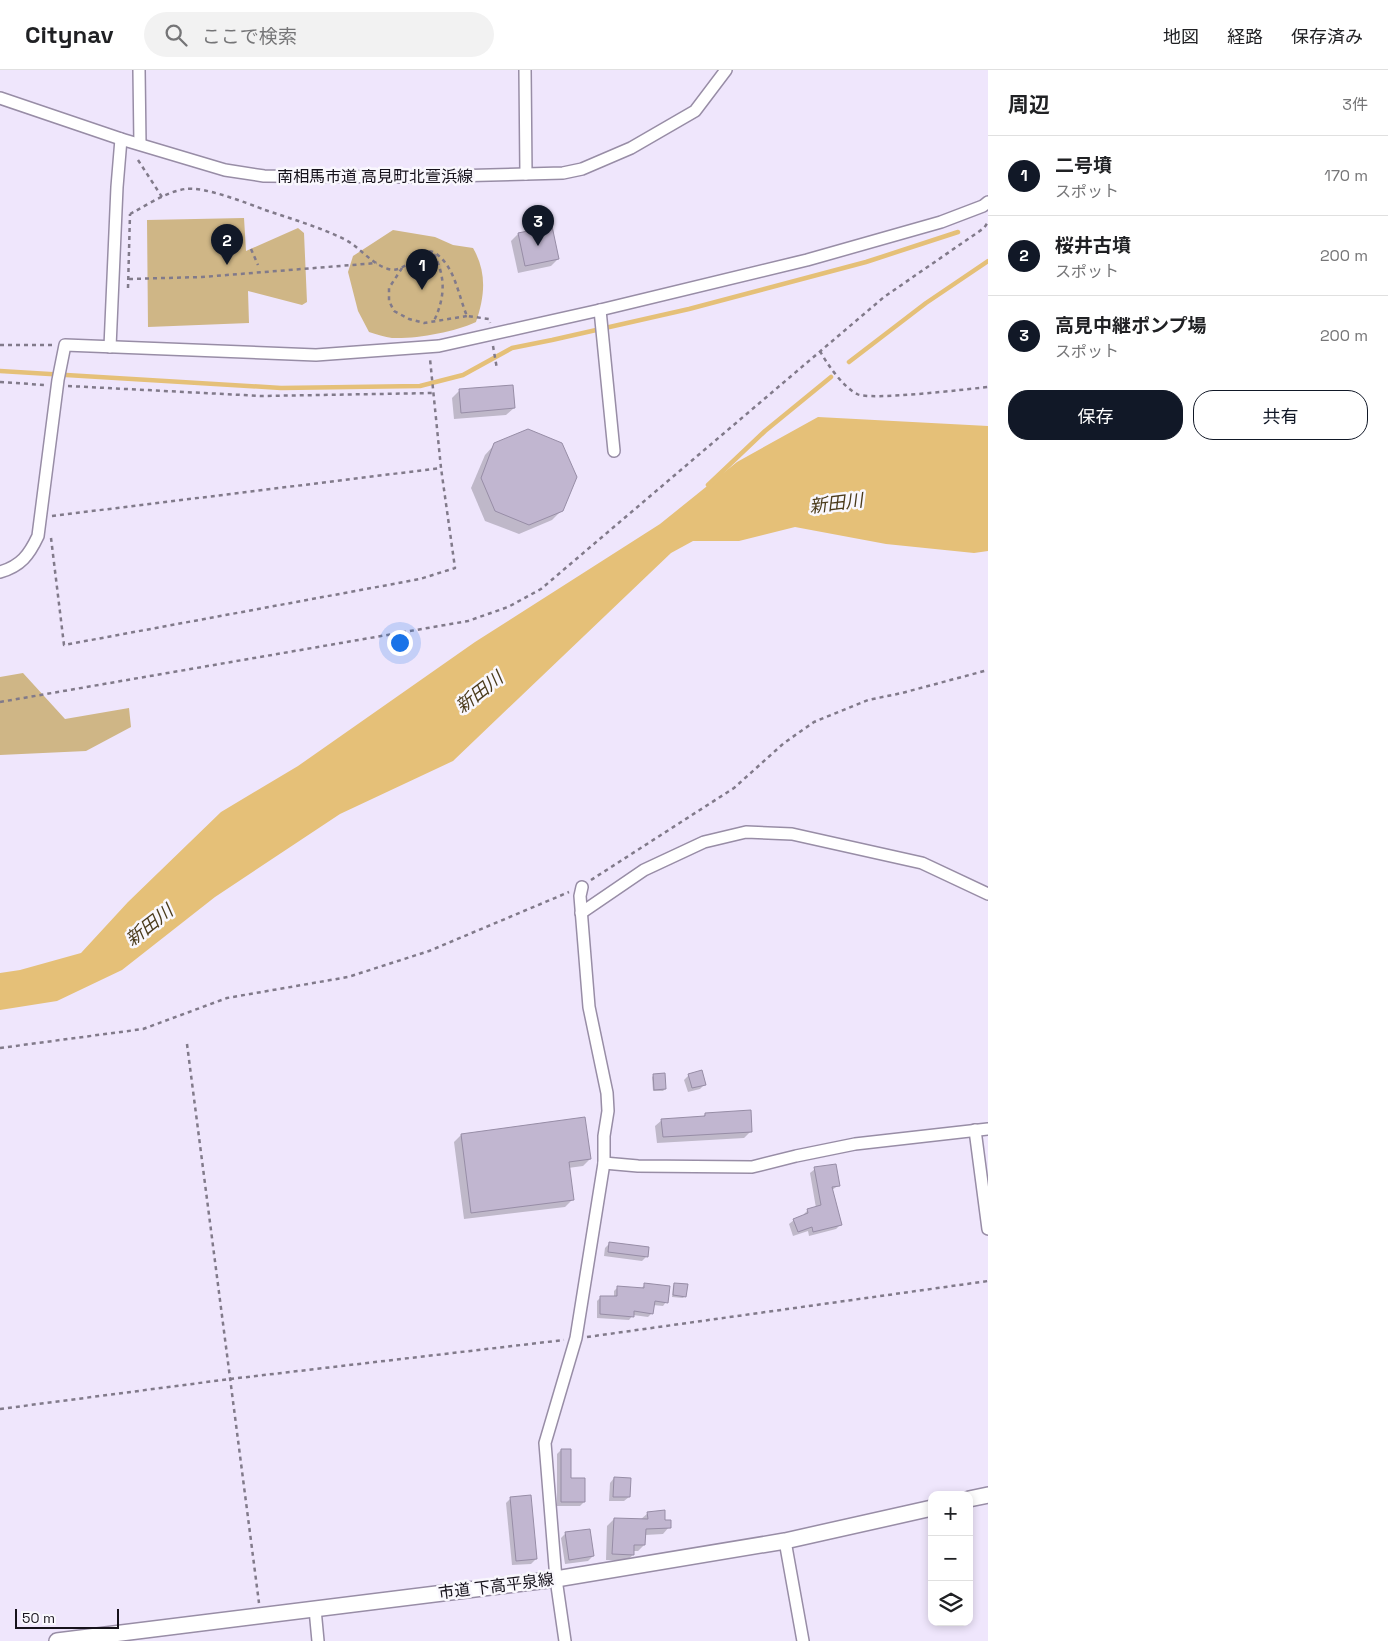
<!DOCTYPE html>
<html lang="ja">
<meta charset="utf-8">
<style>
body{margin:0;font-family:"Space Grotesk","Noto Sans JP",sans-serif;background:#f2f2f2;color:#202124}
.controls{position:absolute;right:15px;bottom:15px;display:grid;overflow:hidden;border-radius:10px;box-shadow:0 2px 8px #0003}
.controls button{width:45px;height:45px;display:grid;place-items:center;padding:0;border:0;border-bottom:1px solid #e0e0e0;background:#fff;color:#202124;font:25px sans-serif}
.scale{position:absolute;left:15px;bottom:12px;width:104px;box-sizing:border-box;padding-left:5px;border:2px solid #16121b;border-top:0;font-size:14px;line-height:18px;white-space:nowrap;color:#16121b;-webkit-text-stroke:4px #f9f7fd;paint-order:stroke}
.you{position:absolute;left:399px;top:572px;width:18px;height:18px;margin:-12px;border:4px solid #fff;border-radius:50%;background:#1a73e8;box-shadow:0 0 0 8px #1a73e833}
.badge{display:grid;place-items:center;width:32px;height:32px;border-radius:50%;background:#111827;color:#fff;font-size:16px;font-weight:700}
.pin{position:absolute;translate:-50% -41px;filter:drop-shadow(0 1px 2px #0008)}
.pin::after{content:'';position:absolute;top:26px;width:18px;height:15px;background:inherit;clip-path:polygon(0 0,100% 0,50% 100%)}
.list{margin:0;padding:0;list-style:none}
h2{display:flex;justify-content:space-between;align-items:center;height:65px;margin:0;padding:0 20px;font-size:21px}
h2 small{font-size:16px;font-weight:400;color:#757577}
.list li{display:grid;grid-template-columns:32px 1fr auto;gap:15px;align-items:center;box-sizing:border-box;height:80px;padding:0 20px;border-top:1px solid #e0e0e0}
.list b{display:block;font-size:19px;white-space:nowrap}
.list p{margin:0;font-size:16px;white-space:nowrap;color:#757577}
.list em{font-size:16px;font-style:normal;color:#757577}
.actions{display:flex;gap:10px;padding:15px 20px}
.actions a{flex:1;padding:11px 0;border:1px solid #111827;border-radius:20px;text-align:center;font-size:18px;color:#111827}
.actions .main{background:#111827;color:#fff}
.icon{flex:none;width:28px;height:28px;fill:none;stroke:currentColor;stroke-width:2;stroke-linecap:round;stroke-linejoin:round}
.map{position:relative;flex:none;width:988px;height:1571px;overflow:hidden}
header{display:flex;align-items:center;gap:30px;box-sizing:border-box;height:70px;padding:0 25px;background:#fff;border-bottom:1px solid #e0e0e0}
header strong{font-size:24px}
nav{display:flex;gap:28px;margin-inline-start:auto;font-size:18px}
.search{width:350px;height:45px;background:#f2f2f2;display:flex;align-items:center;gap:12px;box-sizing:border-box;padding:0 18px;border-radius:28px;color:#757577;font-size:19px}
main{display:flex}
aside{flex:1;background:#fff}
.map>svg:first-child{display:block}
</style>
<header>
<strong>Citynav</strong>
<div class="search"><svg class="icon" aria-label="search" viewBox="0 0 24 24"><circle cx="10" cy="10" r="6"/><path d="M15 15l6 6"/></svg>ここで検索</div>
<nav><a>地図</a><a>経路</a><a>保存済み</a></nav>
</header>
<main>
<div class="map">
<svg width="988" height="1571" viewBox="0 0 988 1571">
<rect width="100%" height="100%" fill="#efe6fc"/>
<g fill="#cfb686">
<polygon points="244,148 246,181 298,158 304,163 307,232 302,235 248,221 249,253 148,257 147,150"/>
<path d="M393 160 435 167 453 175 473 178C487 202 485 226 476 252 454 262 417 269 392 268 385 267 376 264 369 262L358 241 348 202 353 186Z"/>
<polygon points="23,603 65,649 129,638 131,657 86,681 0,685 0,607"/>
</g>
<polygon fill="#e5c078" points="818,347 988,356 988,481 974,483 886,474 795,457 739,471 693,471 671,483 453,691 340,744 215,827 122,900 57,931 0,940 0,903 20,900 81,883 128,832 221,742 298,696 475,572 660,454 737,392"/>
<g fill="#0003">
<polygon points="518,164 558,189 551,196 518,203 511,171"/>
<polygon points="459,321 514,338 506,345 454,349 452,328"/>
<polygon points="495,374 562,440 552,450 519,464 485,451 471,418 485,385"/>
<polygon points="654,1005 665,1019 663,1021 653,1021 652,1007"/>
<polygon points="689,1005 705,1014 700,1019 688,1022 684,1010"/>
<polygon points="705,1044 751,1061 744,1068 657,1073 655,1056 662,1050 702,1048"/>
<polygon points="461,1065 590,1089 583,1096 568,1098 572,1130 565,1137 464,1149 454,1072"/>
<polygon points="815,1099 839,1115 832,1120 841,1154 836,1159 809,1166 808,1161 793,1166 789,1154 794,1150 804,1146 804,1144 808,1140 816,1138 810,1103"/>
<polygon points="610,1173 646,1187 642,1191 604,1186 605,1178"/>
<polygon points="645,1214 666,1232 663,1236 653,1235 652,1243 648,1247 633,1245 629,1250 597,1248 597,1231 601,1227 614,1227 614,1221 618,1217 641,1219"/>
<polygon points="675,1214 685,1226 683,1228 672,1227 673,1216"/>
<polygon points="561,1380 570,1410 584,1432 580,1436 557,1436 557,1384"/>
<polygon points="614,1408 629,1427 624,1431 609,1431 610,1413"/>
<polygon points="510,1429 536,1489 531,1494 512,1495 506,1433"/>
<polygon points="648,1443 664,1451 669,1457 663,1464 645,1465 644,1475 638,1481 633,1481 633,1485 626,1491 606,1490 607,1456 614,1449 640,1450"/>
<polygon points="566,1463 593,1486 588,1491 565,1494 561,1468"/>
</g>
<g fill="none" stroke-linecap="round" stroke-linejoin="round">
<g stroke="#e5c078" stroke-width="4.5">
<polyline points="849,292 926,233 988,191"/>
<polyline points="0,301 281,318 420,316 463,305 512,278 552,270 689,239 866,192 958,162"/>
<polyline points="708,415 765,361 831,307"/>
</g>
</g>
<g fill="#c1b6d0" stroke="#978da6">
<polygon points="552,156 559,189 525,196 518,163"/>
<polygon points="513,315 515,338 461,343 459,319"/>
<polygon points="528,359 562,373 577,407 563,441 529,455 495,441 481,408 494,373"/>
<polygon points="702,1000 706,1015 692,1018 688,1004"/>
<polygon points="665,1003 666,1019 654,1020 653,1004"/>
<polygon points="751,1040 752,1062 663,1067 661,1049 705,1046 705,1043"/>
<polygon points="585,1047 591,1089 569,1092 574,1130 471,1143 461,1064"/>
<polygon points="836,1094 840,1116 832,1117 842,1155 813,1162 812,1157 798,1162 793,1149 808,1143 807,1139 821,1135 814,1097"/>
<polygon points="609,1172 649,1177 648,1187 608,1182"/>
<polygon points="644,1213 670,1216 668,1233 655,1231 653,1244 634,1241 634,1247 600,1244 600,1226 617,1226 617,1216 644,1218"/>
<polygon points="674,1213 688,1214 686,1227 673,1225"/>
<polygon points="561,1379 571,1379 571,1408 585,1408 585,1432 561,1432"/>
<polygon points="614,1407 631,1408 630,1427 613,1427"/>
<polygon points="531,1425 537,1489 516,1491 510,1427"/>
<polygon points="665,1440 665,1450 671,1450 671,1458 646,1459 645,1475 634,1475 634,1485 612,1484 614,1448 648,1449 647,1442"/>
<polygon points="590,1459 594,1486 569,1490 565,1462"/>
</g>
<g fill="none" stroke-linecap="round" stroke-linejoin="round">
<defs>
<g id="street">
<polyline points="139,0 140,74"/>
<polyline points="525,0 526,104"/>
<polyline points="0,28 121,69 225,100 264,106 411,107 526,104 563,103 582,99 631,78 695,41 726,0"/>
<polyline points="600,240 614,381"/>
<polyline points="110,277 117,117 121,69"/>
<path d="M0 502C21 496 29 485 38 466L58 310 65 275 316 285 439 276 600 240 807 190 941 152 983 136 988 132"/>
<polyline points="581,843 644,800 704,772 746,762 792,764 922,793 988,824"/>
<polyline points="975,1060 988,1159"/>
<polyline points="604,1093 638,1096 752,1097 796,1086 855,1074 988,1059"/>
<polyline points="785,1471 803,1571"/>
<polyline points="315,1539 318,1571"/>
<polyline points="565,1571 556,1509 545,1373 576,1268 604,1093 604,1066 608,1041 607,1023 589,937 580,826 582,817"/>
</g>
<g id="secondary">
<polyline points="969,1429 988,1425"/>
<polyline points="57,1571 556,1509 785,1471 932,1438"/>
</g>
</defs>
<use href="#street" stroke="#988da6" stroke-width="14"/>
<use href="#secondary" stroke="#988da6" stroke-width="18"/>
<g stroke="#817a8a" stroke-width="2.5" stroke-dasharray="4 4" stroke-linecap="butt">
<polyline points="138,90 162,127"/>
<path d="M130 144C147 135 166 122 185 119 203 116 247 133 265 140 292 149 319 157 344 169 360 177 370 193 388 199 407 205 420 174 435 183 455 196 458 225 467 246L489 249 490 253"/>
<polyline points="251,179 258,195"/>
<path d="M434 184C446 208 445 227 434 251"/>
<polyline points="402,198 389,218 389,231 394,241 409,249 424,253 467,246"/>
<polyline points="129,209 202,207 377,193"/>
<polyline points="128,218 130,144"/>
<polyline points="0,275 53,275"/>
<polyline points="493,276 497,299"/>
<path d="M820 281C827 294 843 317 857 324 869 331 968 319 988 317"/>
<polyline points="0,312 45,315"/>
<polyline points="68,316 262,326 434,323"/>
<polyline points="52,446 441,398 430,289"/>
<polyline points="51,468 64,575 420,509 455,498 441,398"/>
<polyline points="0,632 468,551 508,537 541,519 884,227 984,158 988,152"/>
<polyline points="591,810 734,718 784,673 814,652 868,630 902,623 988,600"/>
<polyline points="187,974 259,1533"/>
<polyline points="0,978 143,959 227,928 348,907 429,881 569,822"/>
<polyline points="587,1267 988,1211"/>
<polyline points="0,1339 230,1309 564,1270"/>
</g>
<use href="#street" stroke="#fff" stroke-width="11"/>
<use href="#secondary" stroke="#fff" stroke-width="15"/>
</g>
<g text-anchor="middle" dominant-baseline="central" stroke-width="5" stroke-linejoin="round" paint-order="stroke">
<g font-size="16" fill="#16121b" stroke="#f9f7fd">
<text x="375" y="106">南相馬市道 高見町北萱浜線</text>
<text transform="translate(496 1516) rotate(-7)">市道 下高平泉線</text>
</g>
<g font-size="18" font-style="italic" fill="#4b3b1b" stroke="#f9f7fd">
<text transform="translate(836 433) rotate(-7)">新田川</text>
<text transform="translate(479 622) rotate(-38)">新田川</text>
<text transform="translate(149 855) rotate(-38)">新田川</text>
</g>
</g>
</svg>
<div class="controls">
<button>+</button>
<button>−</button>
<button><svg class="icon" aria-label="layers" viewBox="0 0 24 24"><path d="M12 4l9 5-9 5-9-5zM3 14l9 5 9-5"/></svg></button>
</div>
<div class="scale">50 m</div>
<div class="you"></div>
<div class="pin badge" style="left:422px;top:220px">1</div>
<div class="pin badge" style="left:227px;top:195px">2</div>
<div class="pin badge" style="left:538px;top:176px">3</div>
</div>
<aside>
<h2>周辺<small>3件</small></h2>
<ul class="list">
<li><span class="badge">1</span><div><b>二号墳</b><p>スポット</p></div><em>170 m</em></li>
<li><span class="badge">2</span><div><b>桜井古墳</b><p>スポット</p></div><em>200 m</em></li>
<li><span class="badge">3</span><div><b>高見中継ポンプ場</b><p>スポット</p></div><em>200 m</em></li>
</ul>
<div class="actions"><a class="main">保存</a><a>共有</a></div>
</aside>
</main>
